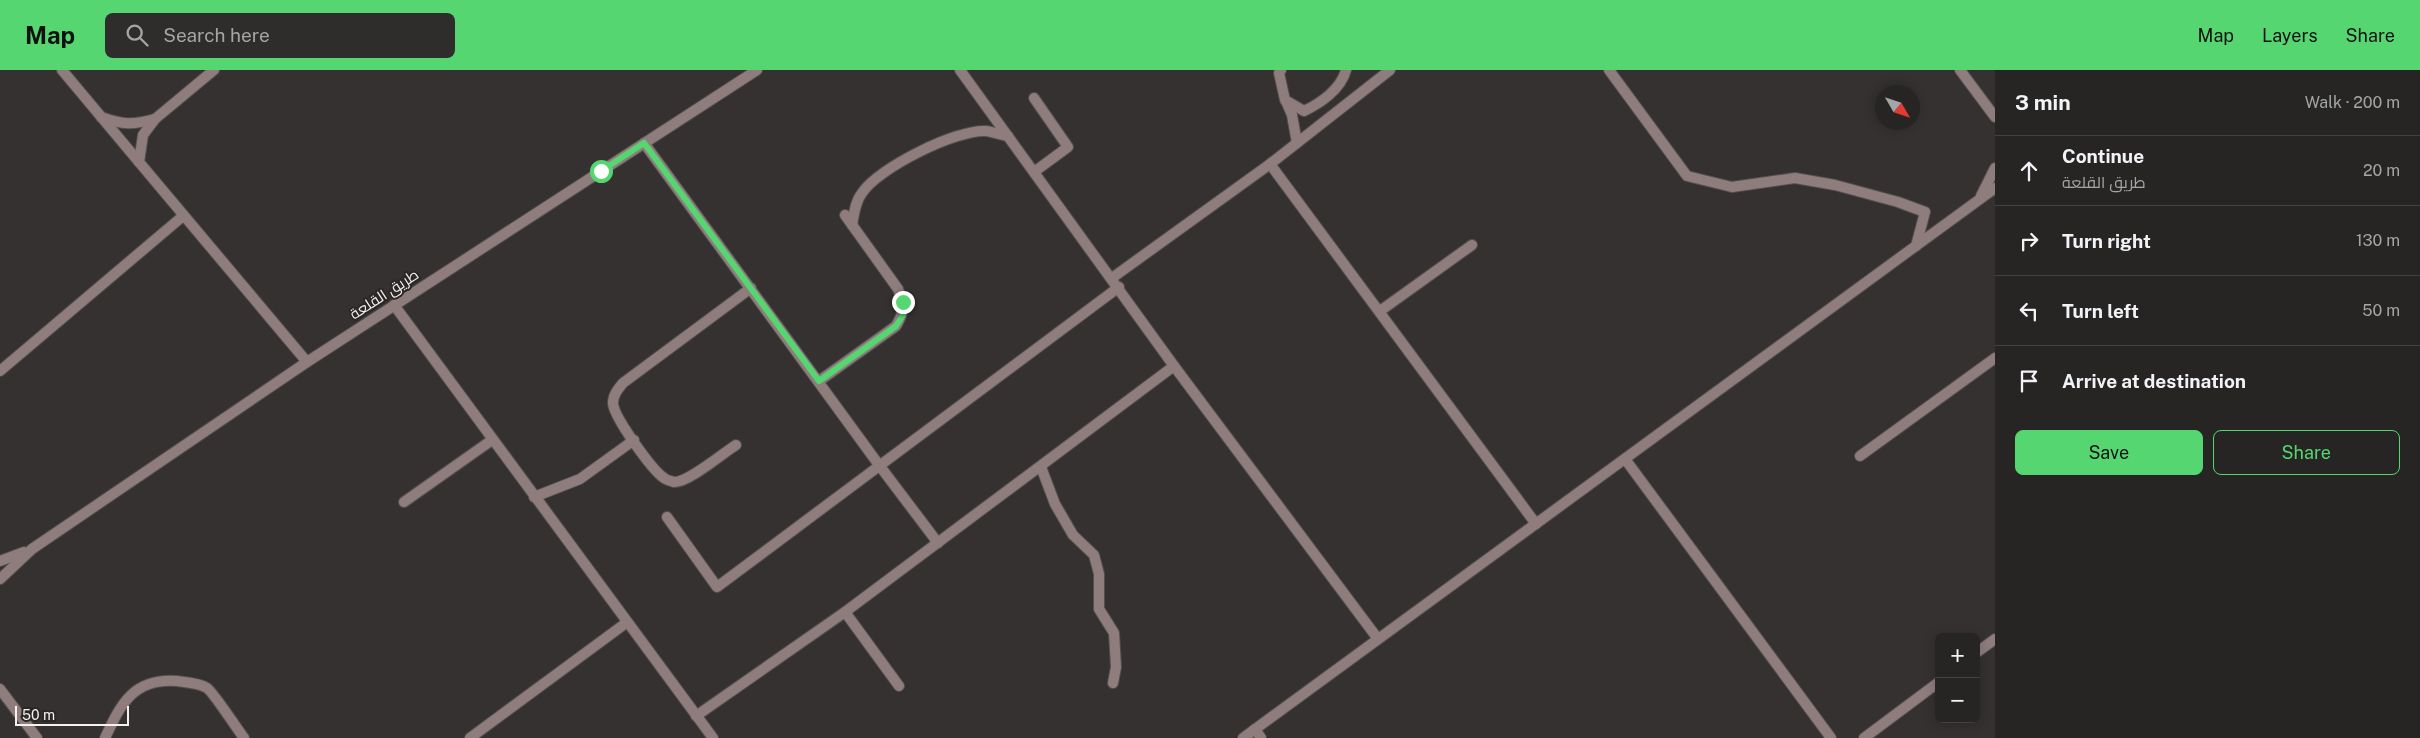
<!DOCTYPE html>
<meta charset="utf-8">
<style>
body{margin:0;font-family:"Public Sans",Cairo,sans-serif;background:#2f2d2c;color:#f1f3f6}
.controls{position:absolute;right:15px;bottom:15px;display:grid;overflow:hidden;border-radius:8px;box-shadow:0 2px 12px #0003}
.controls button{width:45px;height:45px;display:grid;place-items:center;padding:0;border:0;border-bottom:1px solid #434241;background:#272524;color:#f1f3f6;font:25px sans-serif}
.compass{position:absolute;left:1875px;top:15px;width:45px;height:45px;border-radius:50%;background:#272524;box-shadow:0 2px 12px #0003;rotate:129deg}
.scale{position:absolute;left:15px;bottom:12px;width:114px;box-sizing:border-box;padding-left:5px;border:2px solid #f4f1f1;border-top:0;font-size:14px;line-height:18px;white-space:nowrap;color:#f4f1f1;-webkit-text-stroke:4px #2a2726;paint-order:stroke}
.stop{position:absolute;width:15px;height:15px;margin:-11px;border:4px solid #55d671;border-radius:50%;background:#fff}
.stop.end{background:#55d671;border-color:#fff;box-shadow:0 1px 5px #0008}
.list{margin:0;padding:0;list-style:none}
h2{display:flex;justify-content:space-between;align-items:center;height:65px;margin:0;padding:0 20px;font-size:21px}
h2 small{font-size:16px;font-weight:400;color:#a4a5a6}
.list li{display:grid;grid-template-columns:32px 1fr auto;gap:15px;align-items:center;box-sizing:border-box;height:70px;padding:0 20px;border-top:1px solid #434241}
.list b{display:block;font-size:19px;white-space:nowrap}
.list p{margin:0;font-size:16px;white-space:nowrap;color:#a4a5a6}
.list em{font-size:16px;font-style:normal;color:#a4a5a6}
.actions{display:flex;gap:10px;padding:15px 20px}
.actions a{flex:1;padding:11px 0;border:1px solid #55d671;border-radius:8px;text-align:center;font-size:18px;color:#55d671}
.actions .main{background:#55d671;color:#111}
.icon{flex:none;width:28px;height:28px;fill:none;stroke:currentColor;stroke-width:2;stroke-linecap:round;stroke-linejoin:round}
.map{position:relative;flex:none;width:1995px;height:668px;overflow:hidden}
header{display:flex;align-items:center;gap:30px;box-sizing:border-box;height:70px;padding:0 25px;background:#55d671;color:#111}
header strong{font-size:24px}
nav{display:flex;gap:28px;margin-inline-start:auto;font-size:18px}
.search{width:350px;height:45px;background:#2f2d2c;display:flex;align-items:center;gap:12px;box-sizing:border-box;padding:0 18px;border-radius:8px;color:#a4a5a6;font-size:19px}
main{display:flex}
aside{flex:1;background:#272524}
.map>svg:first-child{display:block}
</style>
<header>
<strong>Map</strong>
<div class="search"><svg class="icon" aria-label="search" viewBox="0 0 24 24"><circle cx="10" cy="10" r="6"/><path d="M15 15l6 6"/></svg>Search here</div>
<nav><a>Map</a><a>Layers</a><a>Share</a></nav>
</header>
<main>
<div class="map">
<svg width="1995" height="668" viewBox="0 0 1995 668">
<rect width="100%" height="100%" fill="#343130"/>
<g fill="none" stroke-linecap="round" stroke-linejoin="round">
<defs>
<g id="minor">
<polyline points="62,0 139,92"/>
<polyline points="214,0 155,49 143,65 139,92 307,292"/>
<polyline points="960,0 1174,296 1378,569"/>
<path d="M1281 0 1279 3 1285 30 1304 41C1321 33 1341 19 1346 0"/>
<polyline points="1609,0 1687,106 1732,117 1795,108 1835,115 1898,132 1925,142 1916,176"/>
<polyline points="1960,0 1995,47"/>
<polyline points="1286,31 1292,45 1297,73"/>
<path d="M101 47C123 55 133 55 155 49"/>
<polyline points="644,73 879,395 938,473"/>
<polyline points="1270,94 1536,454"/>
<polyline points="1034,102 1068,77 1034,28"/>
<polyline points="1981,126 1995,98"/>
<path d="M852 155C854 144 855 132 862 123 878 98 957 59 986 61 993 62 1001 65 1008 66"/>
<polyline points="1112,208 1270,94 1390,0"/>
<polyline points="394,235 713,668"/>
<polyline points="1380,241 1472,175"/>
<polyline points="0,301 183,146"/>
<path d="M819 311 896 256C905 241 904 235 898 219L845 145"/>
<path d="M736 375C723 383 688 413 674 412 671 411 666 410 664 408 652 400 613 346 613 333 613 325 618 319 623 313L751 218"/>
<polyline points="1860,386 1995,288"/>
<polyline points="1625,389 1831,668"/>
<polyline points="1041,397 1055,434 1073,465 1094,485 1099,504 1099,539 1114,563 1116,597 1113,613"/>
<polyline points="534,427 580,409 634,370"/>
<polyline points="404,432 492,370"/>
<polyline points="667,447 717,517 1119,217"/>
<polyline points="1976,583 1995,569"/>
<polyline points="899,616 845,542 1174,296"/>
<polyline points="696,646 845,542"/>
<polyline points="1255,659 1261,668"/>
<path d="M105 668C121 633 134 608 177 611 185 612 200 613 207 618 214 623 237 659 244 668"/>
<polyline points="470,668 626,553"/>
<polyline points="1243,668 1995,118"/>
<polyline points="1864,668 1939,612"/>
</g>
<g id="tertiary">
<polyline points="0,491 24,482"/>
<polyline points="0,509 32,479 307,292 757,0"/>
<polyline points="0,619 37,668"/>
</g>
</defs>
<use href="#minor" stroke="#53504f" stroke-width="12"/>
<use href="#tertiary" stroke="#53504f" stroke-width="12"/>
<use href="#minor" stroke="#8f7d7e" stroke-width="10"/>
<use href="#tertiary" stroke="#8f7d7e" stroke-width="10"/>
</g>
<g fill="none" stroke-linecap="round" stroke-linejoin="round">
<polyline stroke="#55d671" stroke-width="6" points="601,101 644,73 819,311 896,256 903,245 903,232"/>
</g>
<g text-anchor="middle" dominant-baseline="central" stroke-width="4" stroke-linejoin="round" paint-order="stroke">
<g font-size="15" fill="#f4f1f1" stroke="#2a2726">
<text transform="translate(384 224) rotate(-33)">طريق القلعة</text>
</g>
</g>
</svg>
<div class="controls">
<button>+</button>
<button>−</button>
</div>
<svg class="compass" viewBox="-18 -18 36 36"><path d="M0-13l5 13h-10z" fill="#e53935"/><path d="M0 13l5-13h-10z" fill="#a4a5a6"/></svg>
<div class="scale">50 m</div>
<div class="stop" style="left:601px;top:101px"></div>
<div class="stop end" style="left:903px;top:232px"></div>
</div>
<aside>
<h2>3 min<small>Walk · 200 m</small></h2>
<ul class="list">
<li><svg class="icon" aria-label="ahead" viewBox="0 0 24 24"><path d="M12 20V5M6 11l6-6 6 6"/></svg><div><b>Continue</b><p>طريق القلعة</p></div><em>20 m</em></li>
<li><svg class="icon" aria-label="right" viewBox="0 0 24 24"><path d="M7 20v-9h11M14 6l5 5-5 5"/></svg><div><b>Turn right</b></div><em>130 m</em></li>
<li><svg class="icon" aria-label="left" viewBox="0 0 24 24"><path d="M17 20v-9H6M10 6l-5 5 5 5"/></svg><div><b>Turn left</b></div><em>50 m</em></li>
<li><svg class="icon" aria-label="arrive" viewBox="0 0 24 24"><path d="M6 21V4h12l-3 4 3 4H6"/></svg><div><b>Arrive at destination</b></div></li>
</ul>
<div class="actions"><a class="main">Save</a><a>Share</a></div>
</aside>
</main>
